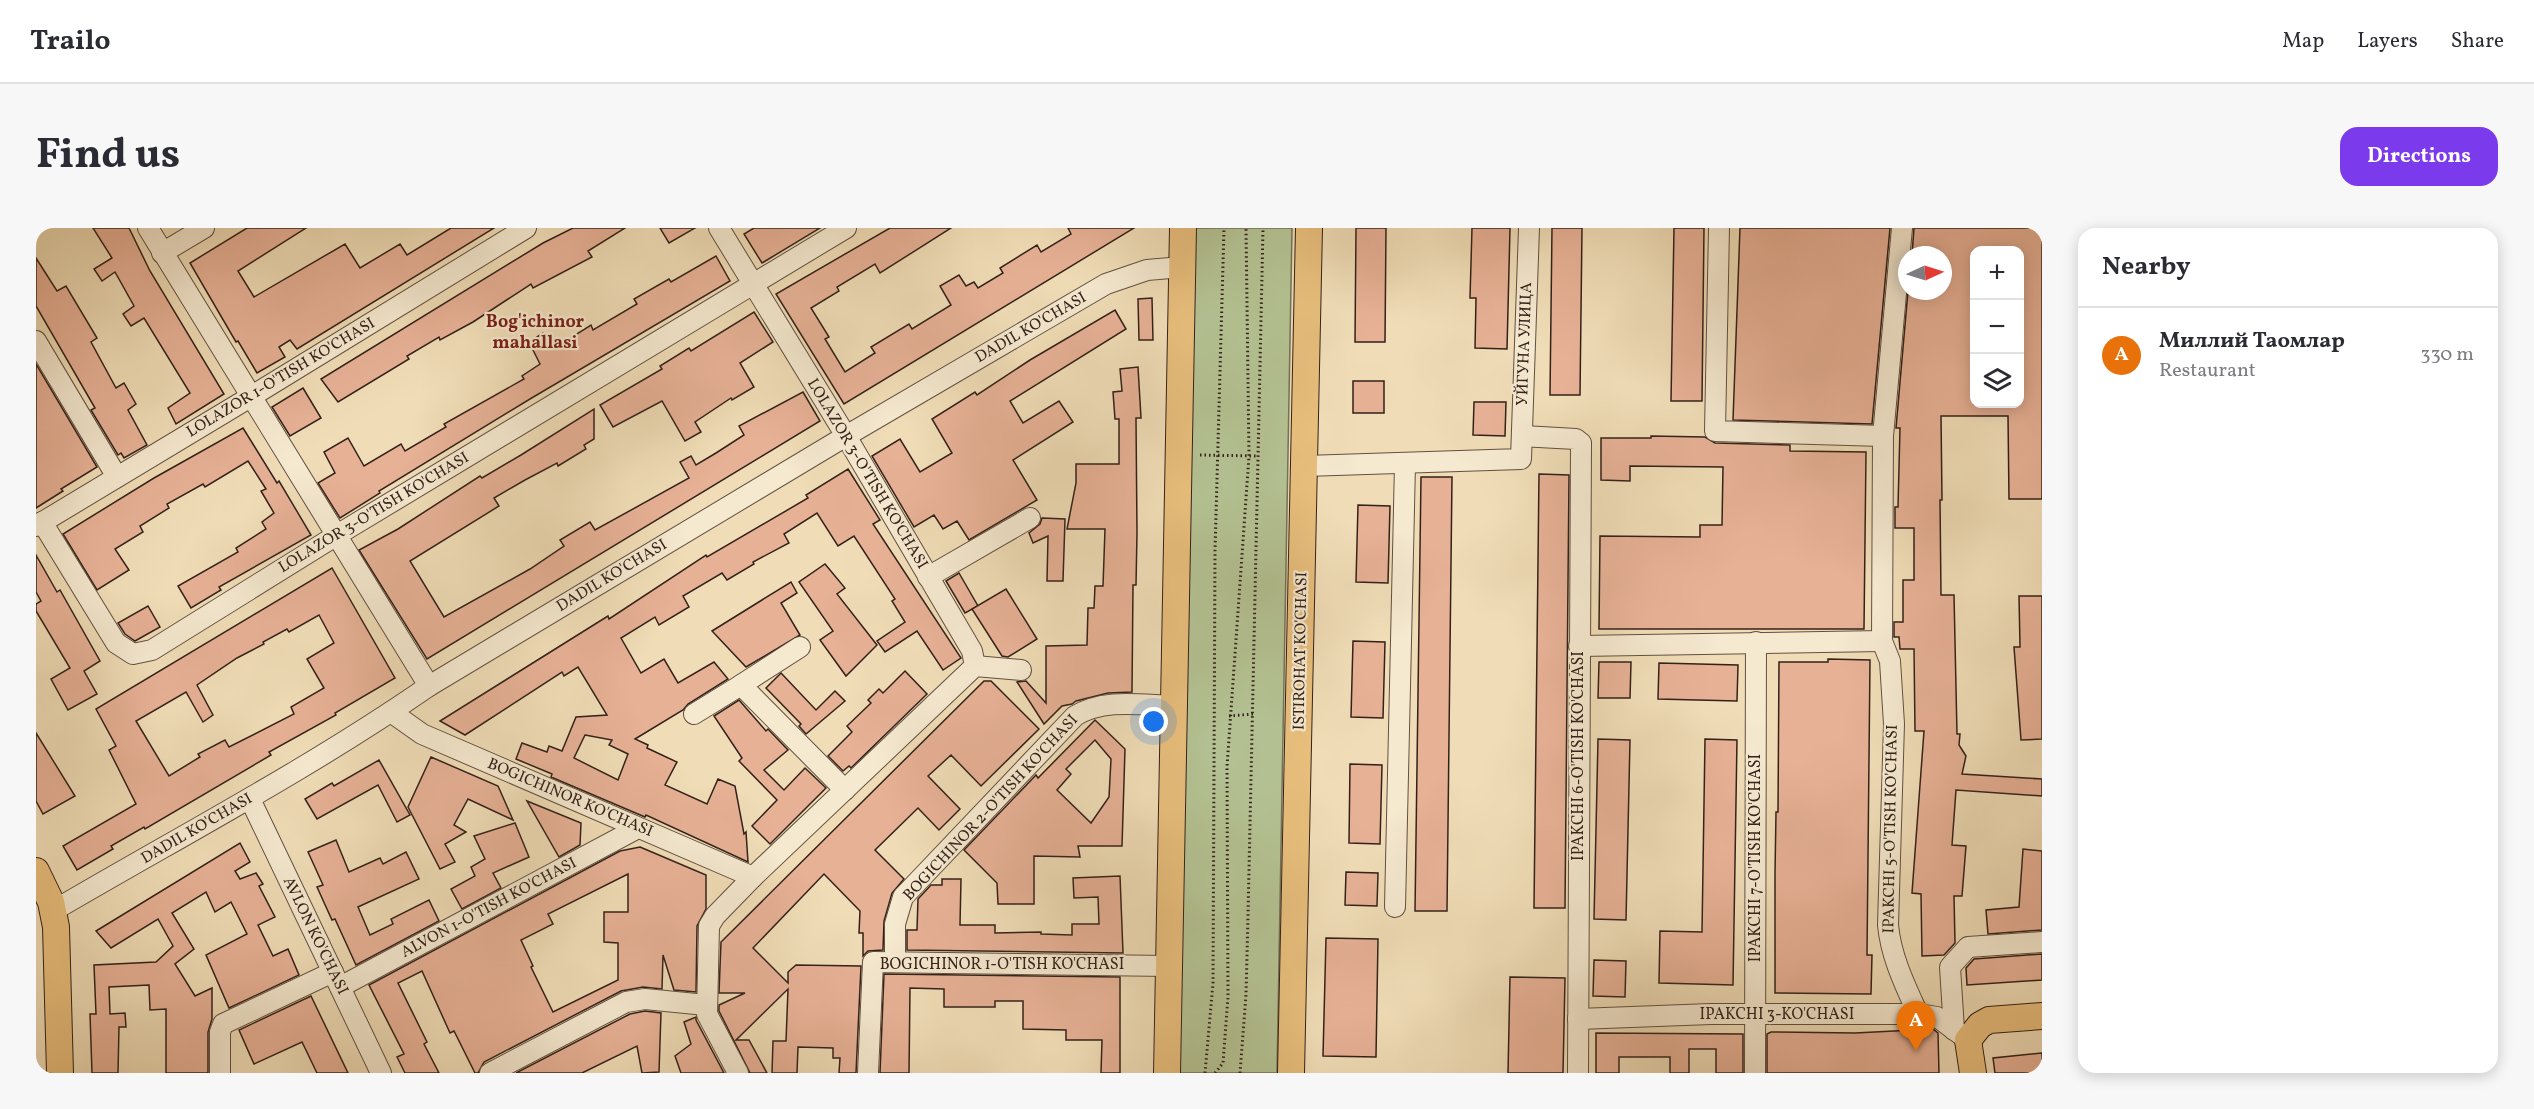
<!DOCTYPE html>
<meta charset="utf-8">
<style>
body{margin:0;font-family:Vollkorn,serif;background:#f7f7f7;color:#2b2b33}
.controls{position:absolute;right:18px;top:18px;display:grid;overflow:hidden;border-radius:12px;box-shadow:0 3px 15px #0003}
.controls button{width:54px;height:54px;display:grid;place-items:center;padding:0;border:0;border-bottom:2px solid #e1e1e2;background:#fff;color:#2b2b33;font:30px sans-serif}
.compass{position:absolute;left:1862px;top:18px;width:54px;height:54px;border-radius:50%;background:#fff;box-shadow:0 3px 15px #0003;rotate:86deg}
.you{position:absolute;left:1118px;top:494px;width:21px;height:21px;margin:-15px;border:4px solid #fff;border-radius:50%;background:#1a73e8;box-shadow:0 0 0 9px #1a73e833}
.badge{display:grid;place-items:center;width:39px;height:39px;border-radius:50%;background:#7c3aed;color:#fff;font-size:20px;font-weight:700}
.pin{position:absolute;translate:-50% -50px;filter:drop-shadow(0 2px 3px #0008)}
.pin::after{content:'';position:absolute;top:32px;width:21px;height:18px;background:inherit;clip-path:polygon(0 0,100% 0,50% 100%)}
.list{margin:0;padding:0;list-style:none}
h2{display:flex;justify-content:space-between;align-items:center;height:78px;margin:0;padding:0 24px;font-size:26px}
h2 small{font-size:20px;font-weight:400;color:#7c7c81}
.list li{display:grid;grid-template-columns:39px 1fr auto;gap:18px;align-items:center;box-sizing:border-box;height:96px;padding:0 24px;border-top:2px solid #e1e1e2}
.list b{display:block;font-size:22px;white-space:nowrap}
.list p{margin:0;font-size:20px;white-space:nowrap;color:#7c7c81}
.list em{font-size:20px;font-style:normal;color:#7c7c81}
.icon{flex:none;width:33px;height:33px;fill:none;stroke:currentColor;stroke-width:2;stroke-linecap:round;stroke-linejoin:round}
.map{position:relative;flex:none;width:2006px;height:845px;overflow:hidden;border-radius:18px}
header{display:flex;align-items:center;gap:36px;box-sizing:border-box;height:84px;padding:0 30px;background:#fff;border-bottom:2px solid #e1e1e2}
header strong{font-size:28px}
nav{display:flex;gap:33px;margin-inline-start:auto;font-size:21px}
.intro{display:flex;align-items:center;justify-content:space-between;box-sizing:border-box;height:144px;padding:0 36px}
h1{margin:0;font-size:42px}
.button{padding:15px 27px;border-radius:18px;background:#7c3aed;color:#fff;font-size:21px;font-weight:700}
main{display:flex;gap:36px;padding:0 36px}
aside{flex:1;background:#fff;border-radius:18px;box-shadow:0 3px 15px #0003}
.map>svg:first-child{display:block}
</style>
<header>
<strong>Trailo</strong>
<nav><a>Map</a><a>Layers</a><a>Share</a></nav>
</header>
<div class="intro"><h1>Find us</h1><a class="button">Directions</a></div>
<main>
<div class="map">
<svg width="2006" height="845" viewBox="0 0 2006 845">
<rect width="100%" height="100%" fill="#f0ddb7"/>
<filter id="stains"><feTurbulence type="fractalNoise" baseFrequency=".00333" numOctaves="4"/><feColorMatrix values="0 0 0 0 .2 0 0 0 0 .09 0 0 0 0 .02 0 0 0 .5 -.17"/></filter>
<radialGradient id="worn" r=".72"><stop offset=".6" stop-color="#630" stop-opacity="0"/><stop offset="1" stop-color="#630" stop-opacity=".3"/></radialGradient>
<polygon fill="#b4c293" stroke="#747256" stroke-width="1.5" points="1159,0 1256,0 1241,845 1143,845"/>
<g fill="#e7b196" stroke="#33211a" stroke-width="1.5" fill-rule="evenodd">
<polygon points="57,0 93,0 114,43 188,166 140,196 132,180 154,165 108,90 95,98 87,86 98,78 79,44 66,53 58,41 76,30"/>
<polygon points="211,0 270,0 202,43 218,69 309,16 324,40 364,16 371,27 415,0 458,0 261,121 254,112 243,119 249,129 221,145 202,113 200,114 154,35"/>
<polygon points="537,0 589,0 552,23 556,29 497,60 495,56 437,94 404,112 403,109 371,128 373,131 302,174 285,151 507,15"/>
<polygon points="624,0 659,0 633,15"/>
<polygon points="718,0 784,0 726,35 708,6"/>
<polygon points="854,0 915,0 844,45 839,36 801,59 803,63 775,80 793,109 789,111 809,144 839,125 835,119 873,96 876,101 915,77 904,58 923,47 930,58 938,54 942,60 967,45 964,40 1001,17 1005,24 1035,6 1032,0 1098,0 808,176 740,66"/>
<polygon points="1320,0 1350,0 1349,114 1319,114"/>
<polygon points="1436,0 1474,0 1471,121 1439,120 1440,70 1434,70"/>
<polygon points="1516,0 1546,0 1544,167 1514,167"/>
<polygon points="1638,0 1668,0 1666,173 1635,173"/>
<polygon points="1704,0 1854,0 1836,196 1697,192"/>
<path d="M1878 0H2006V271H1973L1972 188H1905L1906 272H1904L1905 367H1918L1921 506H1924L1923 517 1930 528 1926 546 2006 551V568L1920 562 1916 617 1930 618 1926 668H1918L1919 715 1908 727 1886 728 1885 666 1876 665 1888 503H1879L1878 421H1864L1863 409H1858V394H1867V352H1878V300H1859V279H1862L1864 200H1860L1872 63H1907V27H1876ZM1938 22H1983V176H1938Z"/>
<polygon points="680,28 694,53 494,171 343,263 344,265 304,290 282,255 299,245 288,224 312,210 328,238 365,216 369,223 410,199 408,196 488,151 486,148 504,136 493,114 507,105 517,121 555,97 557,102 601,76 598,71 633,51 635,54"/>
<polygon points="0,30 21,63 30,58 61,110 55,114 80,160 88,155 100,176 92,182 111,217 88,230 85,225 82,227 55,182 59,180 0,78"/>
<polygon points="1116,70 1117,112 1103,112 1102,71"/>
<polygon points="1079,82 1090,101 974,173 987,195 1023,173 1037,194 977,232 1001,272 933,312 921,293 907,301 898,287 878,299 836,228 864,211 884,244 916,225 896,191 939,164 941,167 994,132"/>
<polygon points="718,84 737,114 704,135 718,159 696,172 695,170 659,194 665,204 649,213 626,173 577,199 564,177 626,141 624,138 653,120 655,123"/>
<polygon points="0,136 61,239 25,261 27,263 0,280"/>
<polygon points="1102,139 1105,190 1100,190 1101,305 1100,357 1097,357 1096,464 1072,465 1040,473 1036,476 1026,478 1008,496 981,454 990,453 1010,475 1010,418 1051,417 1052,380 1058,380 1059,358 1067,358 1069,301 1031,301 1040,255 1040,236 1083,236 1083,191 1079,191 1077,164 1086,163 1084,141"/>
<rect x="1317" y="153" width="31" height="32"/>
<polygon points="267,160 285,190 254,208 236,179"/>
<polygon points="767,164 784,193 391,431 323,322 362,301 444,248 446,250 485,227 558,181 558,211 548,217 550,221 522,238 521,235 489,252 458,270 463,278 374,333 408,389 494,341 528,318 524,312 554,294 559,302 653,250 644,234 655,228 660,237 680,225 708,207 703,198"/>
<polygon points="1438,174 1470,174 1469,208 1437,207"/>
<polygon points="207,200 241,255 243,253 275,307 183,359 185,362 155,380 142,358 202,324 200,320 230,301 226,294 238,285 225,263 230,261 212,233 169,259 167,256 131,276 133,280 104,298 107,304 79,321 93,342 61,362 27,306 118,250"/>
<polygon points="1615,208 1669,209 1679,215 1754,217 1754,223 1830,224 1828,401 1563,401 1564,308 1664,309 1664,297 1686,297 1687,239 1594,238 1594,253 1565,252 1565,210 1615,210"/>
<path d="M812 241 844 292 837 296 925 430 907 442 881 403 849 424 841 413 869 394 856 373 859 371 818 308 802 318 781 285 748 306 753 315 717 334 718 336 691 352 686 345 647 368 653 379 623 397 619 389 585 410 605 445 628 431 642 455 678 434 692 451 652 476 647 482 599 511 612 517 611 520 641 534 629 557 671 576 682 551 699 558 708 606 710 604 712 634 610 587 609 589 515 549 516 546 480 531 486 515 511 524 513 518 526 523 540 489 571 487 542 439 528 448 526 444 429 507 404 493 572 388 573 391 670 327 671 329 772 270 770 267ZM549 507 576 512 573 517 592 526 582 552 538 530Z"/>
<polygon points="1503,246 1533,247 1529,680 1498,680"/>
<polygon points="1385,249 1416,249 1411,683 1379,683"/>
<polygon points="1322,277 1354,278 1352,355 1320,354"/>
<polygon points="1006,290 1029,291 1027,353 1011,353 1012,308 997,315 993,305 1004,296"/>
<polygon points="0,327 21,364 24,362 64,433 48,443 61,466 32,482 15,451 34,440 0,383 0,376 5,373 0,364"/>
<polygon points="789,336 809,360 801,366 841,417 810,448 784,412 797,403 763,354"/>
<path d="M296 340 359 450 299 485 300 487 233 524 235 527 109 601 108 599 75 618 77 621 41 642 27 618 100 576 73 522 80 518 60 481ZM283 387 298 415 271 431 288 460 255 479 258 486 193 519 189 512 162 526 164 529 133 548 100 493 150 464 167 494 177 487 161 457 201 430 228 416 227 414 251 401 253 404Z"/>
<polygon points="923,345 942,378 929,385 910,353"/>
<polygon points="755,354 761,365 745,375 764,407 710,439 676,403"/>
<polygon points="970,361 1001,411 972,429 966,428 936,381"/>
<polygon points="1983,368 2006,368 2006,511 1985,512 1978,419 1984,419"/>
<polygon points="112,378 124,399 99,413 89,406 82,395"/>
<polygon points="1317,413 1349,414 1347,490 1315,489"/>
<polygon points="1792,431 1834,432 1831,727 1836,727 1835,766 1739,765 1739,646 1740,584 1742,584 1743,434 1792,434"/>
<polygon points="1563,434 1595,434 1594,470 1562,470"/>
<polygon points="1623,435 1702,437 1701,473 1622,471"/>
<polygon points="869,443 891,466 815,540 813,538 807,543 792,528 816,504 811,498 835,475 832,472 843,461 847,465"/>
<polygon points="745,445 780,482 799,463 809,473 770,506 763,498 765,496 730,460"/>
<polygon points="948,453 955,453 1003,501 945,558 915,527 892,548 924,581 903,602 882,580 839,622 868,651 856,665 848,693 847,722 832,723 827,728 827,705 823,705 824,683 788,646 717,720 752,755 752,744 760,737 825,738 820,845 803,845 804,830 797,830 797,820 762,819 761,845 736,845 737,813 750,813 752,761 700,812 713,812 731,845 714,845 683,783 683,777 709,765 683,765 685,714"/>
<polygon points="703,472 730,503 732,501 752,522 728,542 748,562 769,540 790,560 734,616 716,598 741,572 703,533 706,530 678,488"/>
<path d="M1059 492 1089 521 1086 618H1042L1044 629 998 628V676H962L961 655 928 622 1000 547 1002 550ZM1059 512 1075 531 1073 569 1055 595 1021 562 1035 546 1030 541Z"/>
<polygon points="0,505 39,568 7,586 0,573"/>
<polygon points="1562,511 1594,512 1590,692 1558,691"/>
<polygon points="1669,511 1701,512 1697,757 1623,755 1624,703 1666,704"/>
<polygon points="395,529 462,558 477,592 432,571 418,597 430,604 409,616 419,634 404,641 372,579"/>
<polygon points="343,532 374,587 361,594 342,557 281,591 269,571 296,555 298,558"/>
<polygon points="1314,536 1346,537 1344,616 1313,615"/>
<polygon points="491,573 545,595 544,617 523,629"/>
<polygon points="479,595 493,629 457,645 465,660 426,681 415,661 439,648 435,639 449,631 438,608"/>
<polygon points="300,612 313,644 344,630 347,636 370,624 383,651 322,679 334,707 357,696 355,691 393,672 403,693 320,737 299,691 296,692 281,659 287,657 272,624"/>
<polygon points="204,615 214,634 199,643 204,651 220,645 227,656 223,658 239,689 222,697 237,728 252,721 263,747 193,780 170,727 211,706 195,674 179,684 170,664 136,685 158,721 139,736 159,768 176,760 176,791 172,804 172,845 130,845 130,781 114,782 113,757 73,759 74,786 89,785 90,799 83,799 82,845 56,845 54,786 60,786 58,737 120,734 137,718 122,691 75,720 60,703"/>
<path d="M604 619 670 647V681L661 698 660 764 638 762 627 727 626 761 607 759 585 763 448 834 442 845H439L418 803 414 805 386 743 362 755 391 814 388 816 403 845H369L361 829 368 826 333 757 584 623ZM592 646V684H568V714L582 715V752L517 784 495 739 497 738 485 712 517 696 512 686Z"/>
<polygon points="1987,621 2006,623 2006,702 1952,706 1950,682 1983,679"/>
<polygon points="1310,644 1342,645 1341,678 1309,677"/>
<polygon points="1084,648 1087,725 871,722 871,702 881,702 882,671 895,657 906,657 906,651 925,651 924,697 959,697 959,705 1005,704 1005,706 1036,707 1036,696 1063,696 1062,669 1038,670 1037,650"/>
<polygon points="1290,710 1342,711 1340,829 1287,828"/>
<polygon points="2006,726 2006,752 1931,757 1930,740 1938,731"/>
<polygon points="1558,732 1590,733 1589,769 1557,768"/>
<polygon points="848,746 1084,749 1084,845 1065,845 1066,812 1030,812 1030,802 987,801 987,773 959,773 959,779 908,779 908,761 874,760 873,845 844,845"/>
<polygon points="1474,749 1529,750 1527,845 1472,845"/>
<polygon points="275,768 312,845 281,845 266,814 218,836 203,802"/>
<polygon points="609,783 625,785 623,844 606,845 601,818 546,845 480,845 594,786"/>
<polygon points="660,789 660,792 688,845 645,845 639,828 655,816 648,794"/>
<polygon points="1897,801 1902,805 1903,845 1731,845 1731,806 1735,804 1819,805"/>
<polygon points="1560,805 1707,806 1707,845 1680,845 1680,821 1653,821 1653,845 1634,845 1634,829 1583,829 1583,845 1560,845"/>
<polygon points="2006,825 2006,845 1959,845 1957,830"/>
</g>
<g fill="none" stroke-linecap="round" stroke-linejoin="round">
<defs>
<g id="minor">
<polyline points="112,0 393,458"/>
<polyline points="683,0 810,208 936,423 939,438"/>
<path d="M1683 0 1679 203 1847 208 1846 413 1854 433 1858 496 1852 697C1855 729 1869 757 1882 786"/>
<polyline points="126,25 168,0"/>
<polyline points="0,113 81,249"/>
<polyline points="1486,208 1540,211 1545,215 1542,845"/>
<polyline points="1847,208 1866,0"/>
<polyline points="1269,238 1485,231 1493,0"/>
<polyline points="6,294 80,415 97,426 116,422 301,307 810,0"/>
<polyline points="0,298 216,168 490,0"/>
<polyline points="892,349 994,290"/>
<polyline points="1543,418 1846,413"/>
<polyline points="705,457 764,419"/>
<polyline points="355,484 386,506 717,649"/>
<polyline points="658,486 705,457 809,562"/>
<polyline points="214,571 345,845"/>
<polyline points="1359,679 1369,236"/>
<path d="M17 683C143 609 273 541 393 458L810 208 1070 56 1111 42 1146 39"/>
<path d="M859 733V696L867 669 1039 488C1068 470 1105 477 1137 478"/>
<polyline points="304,759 602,600"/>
<polyline points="1542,791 1675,786 1882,786 1901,789 1932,812"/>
<polyline points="1918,802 1914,739 1932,719 2006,714"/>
<polyline points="184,845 184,804 187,796 297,744"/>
<polyline points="454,845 590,774 609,771 670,777"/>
<polyline points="702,845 671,786 673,698 679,688 717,649 939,438 985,442"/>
<polyline points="832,845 837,734 1132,738"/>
<polyline points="1719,845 1720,414"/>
</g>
<g id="major">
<polyline points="0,643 15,674 20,699 24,845"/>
<polyline points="1932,812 1944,797 1953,792 2006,788"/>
<polyline points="1932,812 1937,845"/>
<polyline points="1131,845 1147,0"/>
<polyline points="1255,845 1273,0"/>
</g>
</defs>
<use href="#minor" stroke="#625041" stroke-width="22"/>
<use href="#major" stroke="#33211a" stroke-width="28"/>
<g stroke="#33211a" stroke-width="3" stroke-dasharray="1.5 3" stroke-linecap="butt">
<polyline points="1164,227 1222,228"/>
<polyline points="1193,488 1217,486"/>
<polyline points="1169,845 1177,755 1179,323 1188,0"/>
<polyline points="1179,845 1187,835 1192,769 1191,539 1213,228 1210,0"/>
<polyline points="1204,845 1210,767 1212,688 1227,0"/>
</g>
<use href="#minor" stroke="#f5e9d0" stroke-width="20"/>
<use href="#major" stroke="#e8be7c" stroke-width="26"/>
</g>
<g text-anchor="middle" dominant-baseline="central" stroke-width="4.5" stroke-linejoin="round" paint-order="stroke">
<g font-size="16" fill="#33211a" stroke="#f5e9d0">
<text transform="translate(995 100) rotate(-30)">DADIL KO'CHASI</text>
<text transform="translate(1489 116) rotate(-88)">УЙГУНА УЛИЦА</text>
<text transform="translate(245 150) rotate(-31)">LOLAZOR 1-O'TISH KO'CHASI</text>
<text transform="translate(831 246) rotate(59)">LOLAZOR 3-O'TISH KO'CHASI</text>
<text transform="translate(338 285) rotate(-31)">LOLAZOR 3-O'TISH KO'CHASI</text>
<text transform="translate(576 348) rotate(-31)">DADIL KO'CHASI</text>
<text transform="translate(1265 423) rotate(-89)">ISTIROHAT KO'CHASI</text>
<text transform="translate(1543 528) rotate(-90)">IPAKCHI 6-O'TISH KO'CHASI</text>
<text transform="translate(534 570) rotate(23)">BOGICHINOR KO'CHASI</text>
<text transform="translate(955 580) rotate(-47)">BOGICHINOR 2-O'TISH KO'CHASI</text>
<text transform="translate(161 601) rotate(-30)">DADIL KO'CHASI</text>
<text transform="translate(1855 601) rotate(-89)">IPAKCHI 5-O'TISH KO'CHASI</text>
<text transform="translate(1720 630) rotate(-90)">IPAKCHI 7-O'TISH KO'CHASI</text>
<text transform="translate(453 680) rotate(-28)">ALVON 1-O'TISH KO'CHASI</text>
<text transform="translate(279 708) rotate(64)">AVLON KO'CHASI</text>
<text x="966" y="737">BOGICHINOR 1-O'TISH KO'CHASI</text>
<text x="1741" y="787">IPAKCHI 3-KO'CHASI</text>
</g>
<g font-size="18" font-weight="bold" fill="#7a1f14" stroke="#f5e9d0">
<text x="499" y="94">Bog'ichinor<tspan x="499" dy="21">mahallasi</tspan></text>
</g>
</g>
<rect width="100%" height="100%" filter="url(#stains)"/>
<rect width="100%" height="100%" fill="url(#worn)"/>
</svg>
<div class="controls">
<button>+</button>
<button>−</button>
<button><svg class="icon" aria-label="layers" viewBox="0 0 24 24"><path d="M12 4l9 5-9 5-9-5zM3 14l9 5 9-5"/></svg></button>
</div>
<svg class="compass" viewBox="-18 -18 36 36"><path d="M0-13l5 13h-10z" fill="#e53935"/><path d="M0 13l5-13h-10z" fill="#7c7c81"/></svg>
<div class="you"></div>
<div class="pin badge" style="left:1880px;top:823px;background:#e8710a">A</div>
</div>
<aside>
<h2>Nearby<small></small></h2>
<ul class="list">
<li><span class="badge" style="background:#e8710a">A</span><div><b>Миллий Таомлар</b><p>Restaurant</p></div><em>330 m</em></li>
</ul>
</aside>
</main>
